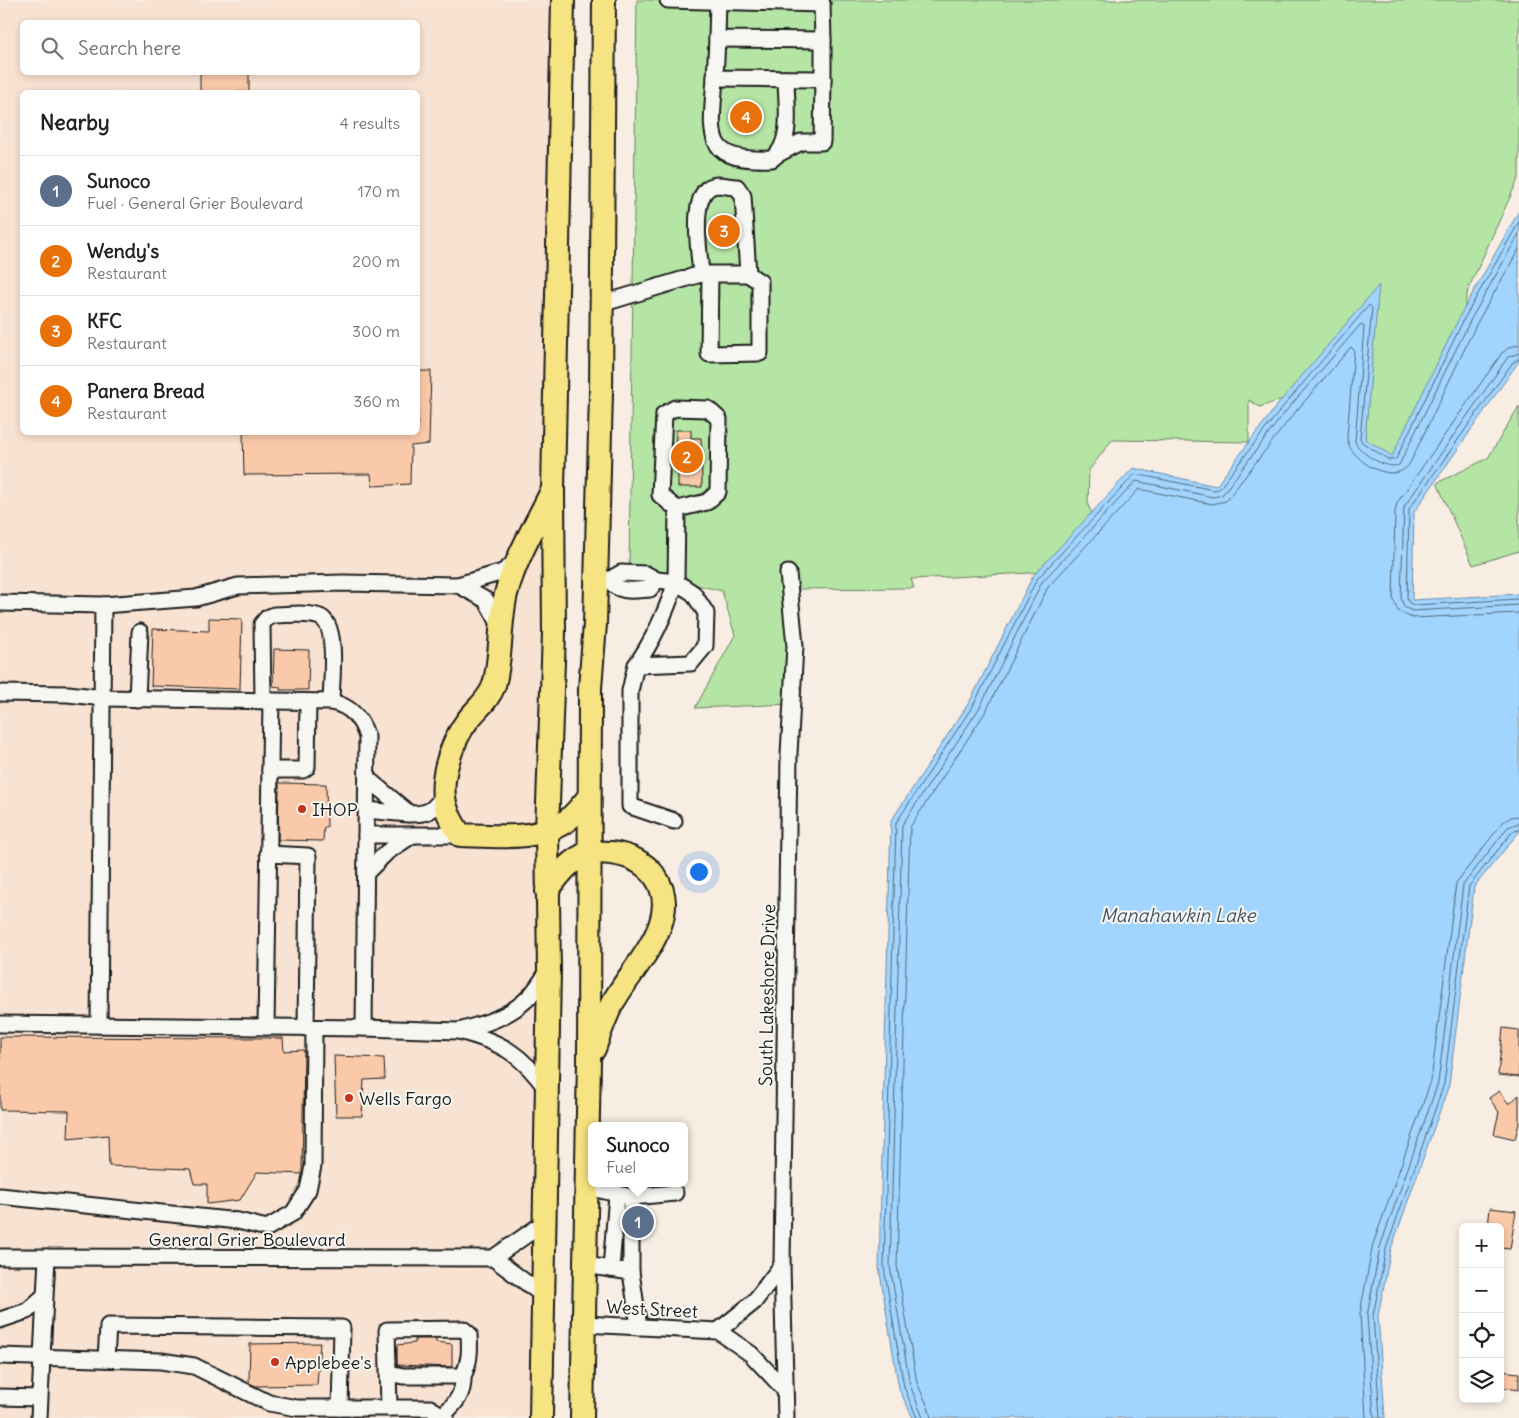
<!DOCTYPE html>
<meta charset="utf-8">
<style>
body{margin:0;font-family:Delius,sans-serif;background:#f2f2f2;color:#202124}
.controls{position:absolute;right:15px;bottom:15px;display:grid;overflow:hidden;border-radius:8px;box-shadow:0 2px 8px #0003}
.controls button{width:45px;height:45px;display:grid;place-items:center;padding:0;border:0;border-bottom:1px solid #e0e0e0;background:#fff;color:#202124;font:25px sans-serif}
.you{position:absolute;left:698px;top:871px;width:18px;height:18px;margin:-12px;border:4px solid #fff;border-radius:50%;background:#1a73e8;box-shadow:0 0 0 8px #1a73e833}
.badge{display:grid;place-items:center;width:32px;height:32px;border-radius:50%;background:#b45309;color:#fff;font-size:16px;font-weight:700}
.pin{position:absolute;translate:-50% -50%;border:2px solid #fff;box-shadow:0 1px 5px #0006}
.popup{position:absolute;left:588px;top:1122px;width:100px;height:65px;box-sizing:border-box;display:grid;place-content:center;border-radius:8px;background:#fff;filter:drop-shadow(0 1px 4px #0005);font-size:16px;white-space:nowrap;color:#757577}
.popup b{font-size:19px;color:#202124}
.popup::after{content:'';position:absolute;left:50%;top:100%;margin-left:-10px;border:10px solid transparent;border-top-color:#fff}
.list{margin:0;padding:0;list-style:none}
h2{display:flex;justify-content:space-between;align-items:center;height:65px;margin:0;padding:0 20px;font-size:21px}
h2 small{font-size:16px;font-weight:400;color:#757577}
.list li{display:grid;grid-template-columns:32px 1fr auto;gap:15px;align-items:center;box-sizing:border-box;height:70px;padding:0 20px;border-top:1px solid #e0e0e0}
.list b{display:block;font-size:19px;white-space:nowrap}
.list p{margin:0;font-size:16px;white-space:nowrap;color:#757577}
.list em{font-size:16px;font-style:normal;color:#757577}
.icon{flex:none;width:28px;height:28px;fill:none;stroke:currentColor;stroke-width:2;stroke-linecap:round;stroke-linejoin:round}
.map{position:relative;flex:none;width:1519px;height:1418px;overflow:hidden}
.search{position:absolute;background:#fff;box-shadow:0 2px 8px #0003;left:20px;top:20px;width:400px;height:55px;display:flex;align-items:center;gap:12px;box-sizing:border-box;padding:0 18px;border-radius:8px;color:#757577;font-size:19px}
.panel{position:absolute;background:#fff;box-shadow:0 2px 8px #0003;left:20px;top:90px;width:400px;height:345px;border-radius:8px}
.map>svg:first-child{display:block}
</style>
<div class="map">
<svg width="1519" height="1418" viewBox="0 0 1519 1418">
<rect width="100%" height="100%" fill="#f7ede3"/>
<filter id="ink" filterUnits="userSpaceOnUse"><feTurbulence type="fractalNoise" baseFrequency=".02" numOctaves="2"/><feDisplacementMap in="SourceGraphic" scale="10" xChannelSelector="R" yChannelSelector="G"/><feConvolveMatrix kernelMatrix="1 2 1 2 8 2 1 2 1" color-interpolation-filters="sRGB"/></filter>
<g filter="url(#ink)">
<path fill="#f8e2d2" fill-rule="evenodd" d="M0 0H563L541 1418H0ZM22 22H418V72H22ZM22 92H418V432H22Z"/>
<g fill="#b4e5a5" stroke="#688060">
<polygon points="637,0 1519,0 1519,177 1468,290 1456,350 1393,474 1303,392 1260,407 1249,400 1249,442 1112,440 1089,470 1088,505 1093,516 1049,572 911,579 914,588 792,589 791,704 695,708 735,635 722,591 629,569"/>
<polygon points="1519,406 1519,551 1473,565 1437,483 1488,458"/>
</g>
<polygon fill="#a1d5ff" stroke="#6c8ba4" points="1519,211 1519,361 1414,512 1412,600 1519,594 1519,832 1474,887 1449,1085 1391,1249 1378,1316 1385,1418 913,1418 899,1389 879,1267 891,821 970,701 1033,576 1133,468 1216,486 1278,404 1379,285 1365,439 1392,456 1461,314"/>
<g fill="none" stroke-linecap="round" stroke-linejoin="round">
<g stroke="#516677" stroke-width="1">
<polyline points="1519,345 1510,347 1502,353 1397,503 1395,512 1393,598 1398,611 1412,618 1519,613"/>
<polyline points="1519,353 1508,357 1404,507 1401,598 1404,607 1412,611 1519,605"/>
<polyline points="1519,359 1513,362 1409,509 1407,598 1409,603 1414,605 1519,599"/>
<polyline points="917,1418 904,1387 884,1267 896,823 974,704 1037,579 1135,474 1214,490 1219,489 1282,408 1369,305 1372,308 1360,439 1363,443 1389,460 1396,459 1465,317 1519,222"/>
<path d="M923 1418 910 1385 890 1266 902 825 980 707 1042 582 1136 481 1213 497 1222 495 1286 411 1361 324 1364 327 1355 442C1360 453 1386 470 1399 465L1471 319 1519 234"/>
<path d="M931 1418 929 1409 917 1383 897 1266 910 827 986 711 1048 587 1139 489 1212 504 1226 501 1292 416 1351 347 1354 350 1347 437C1347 458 1394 489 1410 463L1477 323 1519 249"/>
<polyline points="1366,1418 1360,1313 1373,1244 1431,1081 1456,883 1503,822 1511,817 1519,816"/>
<polyline points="1374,1418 1367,1316 1380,1247 1438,1083 1463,885 1508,827 1519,823"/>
<polyline points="1380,1418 1373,1316 1386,1249 1444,1084 1469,886 1513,831 1519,830"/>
</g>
</g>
<g fill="#fac9a9" stroke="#1c1c1c">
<rect x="200" y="73" width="49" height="19"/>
<polygon points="418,371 431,371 429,444 411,446 410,484 372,486 371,474 244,475 243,432 418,432"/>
<polygon points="676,430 691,430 691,438 701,438 702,487 678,487 678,473 675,473"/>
<polygon points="209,618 242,619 240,689 151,686 153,629 209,631"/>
<polygon points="274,649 309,650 308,690 280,690 280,687 273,686"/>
<polygon points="279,783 326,784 327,827 324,827 323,841 278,840"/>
<polygon points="1503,1028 1519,1030 1519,1077 1498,1075"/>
<polygon points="0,1037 283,1038 284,1051 304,1050 302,1174 257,1172 240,1200 207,1204 207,1184 194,1184 190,1169 109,1166 108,1135 68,1139 69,1111 0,1110"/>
<polygon points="334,1056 384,1058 385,1079 364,1080 362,1116 336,1116"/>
<polygon points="1499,1091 1509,1104 1519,1095 1519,1123 1515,1139 1494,1134 1499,1112 1489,1098"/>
<polygon points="1490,1208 1516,1211 1510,1249 1500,1248 1500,1227 1488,1227"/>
<polygon points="415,1339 435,1339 436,1342 452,1344 452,1367 397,1365 397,1345 415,1343"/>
<polygon points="320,1343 317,1385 256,1386 249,1383 250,1344"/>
<polygon points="1500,1371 1519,1373 1519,1390 1500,1387"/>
</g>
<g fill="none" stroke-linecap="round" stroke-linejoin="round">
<defs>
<g id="minor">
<polyline points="668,0 822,4 821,0"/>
<polyline points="718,0 717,39 823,40 822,4"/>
<polyline points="717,39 715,78 823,79 823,40"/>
<path d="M715 78C711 136 702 162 772 159 794 143 786 103 786 79"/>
<polyline points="778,154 801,142 822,142 823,79"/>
<path d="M701 274C700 255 687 187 717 185 723 185 731 187 737 187L743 196 748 274"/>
<polyline points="601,304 701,274 748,274 760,282 760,353 709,354 710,274"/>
<polyline points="596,580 609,580 621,573 646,574 657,580 676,582 677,509 660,495 664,414 675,408 708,409 719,419 718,492 707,502 677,509"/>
<path d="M609 580C619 594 635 590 650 589L657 580"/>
<path d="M676 582 693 593 706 613 705 646 691 663 636 665C655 638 666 612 676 582Z"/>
<polyline points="458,585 486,600 501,627"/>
<polyline points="0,603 103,605 196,598 238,586 342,583 458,585 503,572 517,561"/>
<polyline points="636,665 630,691 630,806 674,821"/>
<path d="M0 693 68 694 104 698 331 702C351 706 361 718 367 737L364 1028"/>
<polyline points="137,699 140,632"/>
<path d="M263 701 262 624 267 618 274 615C287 615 308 612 320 617 339 625 331 684 331 702"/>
<polyline points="270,770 303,770 307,767 308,702"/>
<path d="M368 779 410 814C428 814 433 811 443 796"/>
<polyline points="366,810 408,814"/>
<polyline points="366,835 460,835"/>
<polyline points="268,854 308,856 306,1028"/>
<polyline points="367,872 387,852 411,836"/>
<polyline points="0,1024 364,1028 459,1031"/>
<polyline points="99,1025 103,605"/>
<polyline points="266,1027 271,701"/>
<path d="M547 1090C522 1054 501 1042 459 1031 484 1024 509 1017 528 998 536 991 542 979 549 970"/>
<polyline points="586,1187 632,1197 675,1193"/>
<polyline points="0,1196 238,1221 267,1228 293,1213 308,1190 313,1166 314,1028"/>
<polyline points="631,1220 632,1197"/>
<polyline points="0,1257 493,1258 544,1296"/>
<polyline points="493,1258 545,1222"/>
<polyline points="585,1265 631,1272 639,1327"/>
<polyline points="611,1269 617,1194"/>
<polyline points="631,1272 631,1238"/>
<polyline points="0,1320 27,1311 44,1296"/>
<polyline points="584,1324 718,1331 751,1354 784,1389"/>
<polyline points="718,1331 754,1302 782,1265"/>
<polyline points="0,1356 161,1361 194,1366 269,1403 297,1408 430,1408 446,1418"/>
<polyline points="106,1359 108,1326 342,1328 340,1408"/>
<path d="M389 1373 403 1376H463C470 1362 470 1349 469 1334L463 1329 387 1330 389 1408"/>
<polyline points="0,1397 39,1398"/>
<path d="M443 1415C456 1403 464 1394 463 1376"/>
<polyline points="39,1418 47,1257"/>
<polyline points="786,1418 782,1265 789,754 795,646 788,573"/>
</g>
<g id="highway">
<path d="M551 493C535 526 515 559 506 594 499 623 502 656 494 685 489 700 476 709 467 721 453 740 441 773 444 797 445 811 453 823 460 835 495 836 542 842 570 818 577 812 583 804 589 797"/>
<path d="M547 891C558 876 570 859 589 853 595 851 605 853 611 853 628 855 643 861 654 875 687 919 630 968 611 1006 604 1020 599 1035 594 1049"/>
<polyline points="541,1418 549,970 547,831 554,633 553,490 563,0"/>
<polyline points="582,1418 589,1061 590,688 595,624 601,393 604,0"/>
</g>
</defs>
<use href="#minor" stroke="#1c1c1c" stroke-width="19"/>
<use href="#highway" stroke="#1c1c1c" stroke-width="26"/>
<use href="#minor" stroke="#f6f6f2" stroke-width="15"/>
<use href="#highway" stroke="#f6e381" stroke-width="22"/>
</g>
</g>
<g fill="#c8321e" stroke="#f6f6f2" stroke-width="2">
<circle cx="302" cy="809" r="5"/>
<circle cx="349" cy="1098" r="5"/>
<circle cx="275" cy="1362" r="5"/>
</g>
<g text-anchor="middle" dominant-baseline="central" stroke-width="4" stroke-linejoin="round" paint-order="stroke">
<g font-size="18" fill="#1c1c1c" stroke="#f6f6f2" text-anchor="start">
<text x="312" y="809">IHOP</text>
<text x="359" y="1098">Wells Fargo</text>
<text x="285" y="1362">Applebee's</text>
</g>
<g font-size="18" fill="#1c1c1c" stroke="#f6f6f2">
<text transform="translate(767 995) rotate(-89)">South Lakeshore Drive</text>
<text x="247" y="1239">General Grier Boulevard</text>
<text transform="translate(652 1309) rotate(3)">West Street</text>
</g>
<g font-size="19" font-style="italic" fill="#445460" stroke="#f6f6f2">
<text x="1178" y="915">Manahawkin Lake</text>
</g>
</g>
</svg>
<div class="controls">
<button>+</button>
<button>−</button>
<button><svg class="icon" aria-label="locate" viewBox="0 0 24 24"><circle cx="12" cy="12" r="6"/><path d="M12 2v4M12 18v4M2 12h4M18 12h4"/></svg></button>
<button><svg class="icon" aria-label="layers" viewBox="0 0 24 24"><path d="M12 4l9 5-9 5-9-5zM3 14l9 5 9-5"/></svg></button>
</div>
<div class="you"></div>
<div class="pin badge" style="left:638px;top:1222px;background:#5c6f8a">1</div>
<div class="popup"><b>Sunoco</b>Fuel</div>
<div class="pin badge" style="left:687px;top:457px;background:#e8710a">2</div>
<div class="pin badge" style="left:724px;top:231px;background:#e8710a">3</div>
<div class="pin badge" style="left:746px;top:117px;background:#e8710a">4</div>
<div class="search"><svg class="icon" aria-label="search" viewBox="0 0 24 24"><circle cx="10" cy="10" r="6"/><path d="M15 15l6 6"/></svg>Search here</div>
<section class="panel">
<h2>Nearby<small>4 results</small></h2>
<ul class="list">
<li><span class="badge" style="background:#5c6f8a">1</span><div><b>Sunoco</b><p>Fuel · General Grier Boulevard</p></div><em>170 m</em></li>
<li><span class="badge" style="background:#e8710a">2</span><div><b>Wendy's</b><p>Restaurant</p></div><em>200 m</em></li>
<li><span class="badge" style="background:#e8710a">3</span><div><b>KFC</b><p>Restaurant</p></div><em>300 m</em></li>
<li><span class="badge" style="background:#e8710a">4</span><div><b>Panera Bread</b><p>Restaurant</p></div><em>360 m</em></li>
</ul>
</section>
</div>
